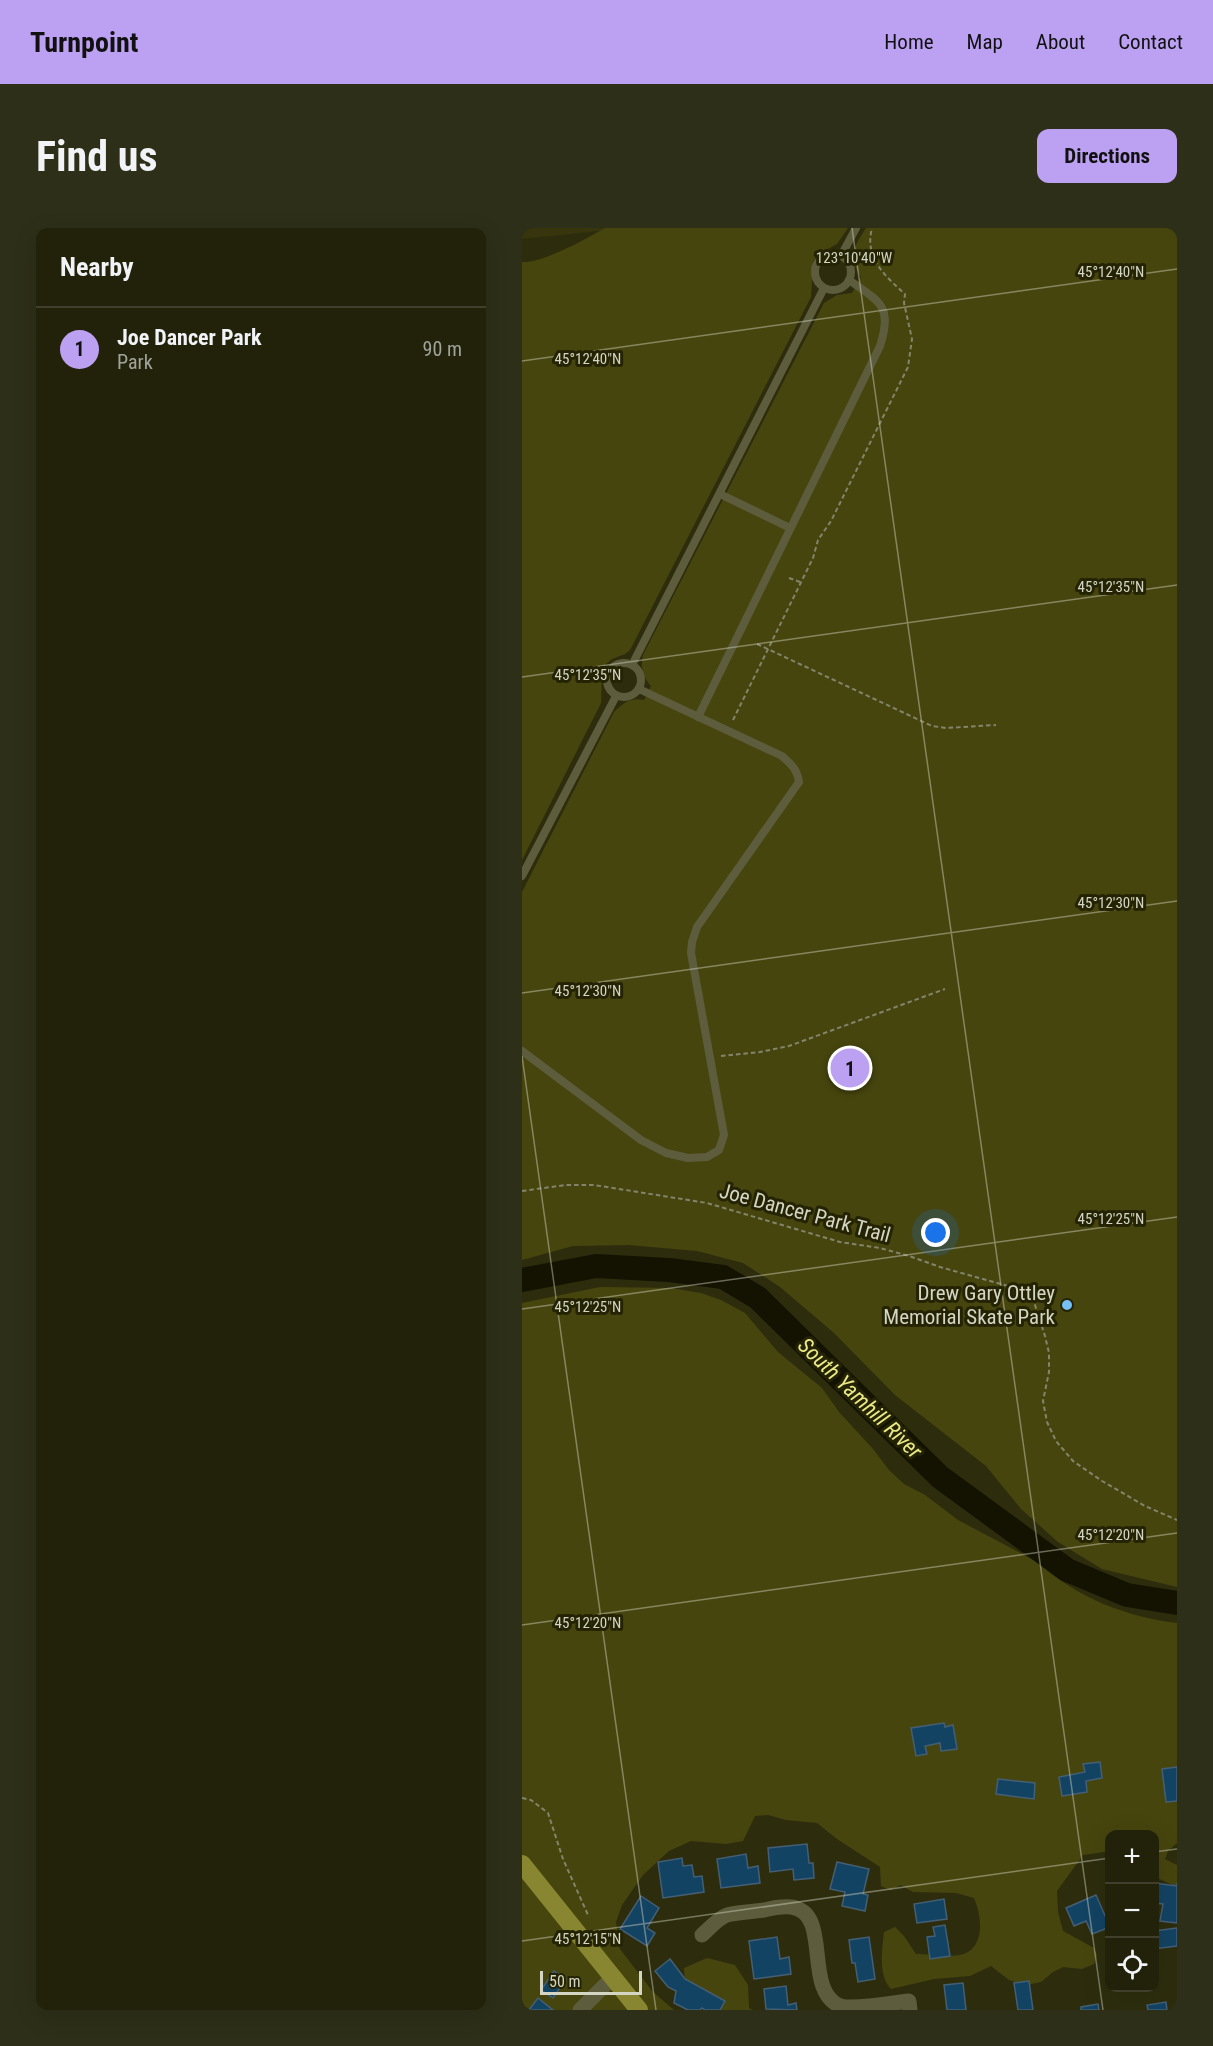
<!DOCTYPE html>
<meta charset="utf-8">
<style>
body{margin:0;font-family:"Roboto Condensed",sans-serif;background:#2e2f18;color:#f1f3f6}
.controls{position:absolute;right:18px;bottom:18px;display:grid;overflow:hidden;border-radius:12px;box-shadow:0 6px 24px #0002}
.controls button{width:54px;height:54px;display:grid;place-items:center;padding:0;border:0;border-bottom:2px solid #3f3f2b;background:#22220a;color:#f1f3f6;font:30px sans-serif}
.scale{position:absolute;left:18px;bottom:15px;width:102px;box-sizing:border-box;padding-left:6px;border:3px solid #d4d5c3;border-top:0;font-size:16px;line-height:21px;white-space:nowrap;color:#d4d5c3;-webkit-text-stroke:4px #242304;paint-order:stroke}
.you{position:absolute;left:414px;top:1005px;width:21px;height:21px;margin:-15px;border:4px solid #fff;border-radius:50%;background:#1a73e8;box-shadow:0 0 0 9px #1a73e833}
.badge{display:grid;place-items:center;width:39px;height:39px;border-radius:50%;background:#bca0f2;color:#111;font-size:20px;font-weight:700}
.pin{position:absolute;translate:-50% -50%;border:3px solid #fff;box-shadow:0 2px 6px #0006}
.list{margin:0;padding:0;list-style:none}
h2{display:flex;justify-content:space-between;align-items:center;height:78px;margin:0;padding:0 24px;font-size:26px}
h2 small{font-size:20px;font-weight:400;color:#a2a49c}
.list li{display:grid;grid-template-columns:39px 1fr auto;gap:18px;align-items:center;box-sizing:border-box;height:84px;padding:0 24px;border-top:2px solid #3f3f2b}
.list b{display:block;font-size:22px;white-space:nowrap}
.list p{margin:0;font-size:20px;white-space:nowrap;color:#a2a49c}
.list em{font-size:20px;font-style:normal;color:#a2a49c}
.icon{flex:none;width:33px;height:33px;fill:none;stroke:currentColor;stroke-width:2;stroke-linecap:round;stroke-linejoin:round}
.map{position:relative;flex:none;width:655px;height:1782px;overflow:hidden;border-radius:12px}
header{display:flex;align-items:center;gap:36px;box-sizing:border-box;height:84px;padding:0 30px;background:#bca0f2;color:#111}
header strong{font-size:28px}
nav{display:flex;gap:33px;margin-inline-start:auto;font-size:21px}
.intro{display:flex;align-items:center;justify-content:space-between;box-sizing:border-box;height:144px;padding:0 36px}
h1{margin:0;font-size:42px}
.button{padding:15px 27px;border-radius:12px;background:#bca0f2;color:#111;font-size:21px;font-weight:700}
main{display:flex;gap:36px;padding:0 36px}
aside{flex:1;background:#22220a;border-radius:12px;box-shadow:0 6px 24px #0002}
.map>svg:first-child{display:block}
</style>
<header>
<strong>Turnpoint</strong>
<nav><a>Home</a><a>Map</a><a>About</a><a>Contact</a></nav>
</header>
<div class="intro"><h1>Find us</h1><a class="button">Directions</a></div>
<main>
<aside>
<h2>Nearby<small></small></h2>
<ul class="list">
<li><span class="badge">1</span><div><b>Joe Dancer Park</b><p>Park</p></div><em>90 m</em></li>
</ul>
</aside>
<div class="map">
<svg width="655" height="1782" viewBox="0 0 655 1782">
<rect width="100%" height="100%" fill="#2d2d0e"/>
<polygon fill="#36350d" points="0,0 105,0 0,11"/>
<g fill="#47450e">
<path d="M83 0H326L315 16 295 27 291 34 289 69 108 422 103 426 90 431 84 436 80 443 79 475 0 632V34C19 36 66 10 83 0Z"/>
<path d="M344 0H655V1359L580 1341 536 1314 499 1281 464 1238 373 1167 312 1105 258 1059 221 1035 175 1023 107 1017 51 1018 0 1032V664L92 484C101 475 109 469 122 472L129 458C121 449 118 439 121 427L302 75 315 67 330 65 339 49C325 28 332 19 344 0Z"/>
<path d="M78 1059 149 1060 179 1065 199 1072 223 1085 256 1124 300 1160 317 1184 351 1221 367 1242 382 1256 403 1267 436 1292 517 1335C555 1370 605 1389 655 1395V1615L646 1623 643 1631 655 1637V1659L633 1649 632 1606H588L587 1626 582 1624 561 1627 535 1663 536 1684 541 1703 572 1720 575 1727 572 1736 560 1741 541 1739 531 1744 519 1754 504 1757 487 1752 469 1738 448 1748 412 1751 369 1761C356 1748 360 1722 362 1704L373 1699 382 1708 394 1726C405 1726 428 1729 438 1727 464 1721 460 1688 452 1670L434 1665 391 1664 379 1657 368 1662 359 1658 358 1639 315 1611 295 1595 264 1592 246 1587 233 1588 221 1613 204 1616 169 1613 147 1623 121 1647 100 1677 94 1694 98 1721 131 1764 152 1782H0V1075Z"/>
<polygon points="185,1730 213,1737 226,1757 227,1780 231,1782 191,1782 163,1755 162,1740"/>
</g>
<g fill="none" stroke-linecap="round" stroke-linejoin="round">
<polyline stroke="#141301" stroke-width="24" points="0,1052 74,1038 147,1042 201,1049 236,1070 418,1249 545,1342 605,1367 655,1375"/>
</g>
<g fill="#134363" stroke="#445f75" stroke-width="1.5">
<polygon points="422,1495 423,1499 431,1497 435,1521 419,1523 418,1515 403,1518 405,1526 394,1528 389,1500"/>
<polygon points="578,1534 580,1550 564,1553 565,1564 540,1568 537,1549 563,1544 561,1536"/>
<polygon points="655,1539 655,1573 644,1574 640,1541"/>
<polygon points="476,1551 513,1555 512,1571 474,1566"/>
<polygon points="285,1616 287,1635 291,1635 292,1650 272,1652 271,1641 248,1644 246,1620"/>
<polygon points="224,1626 226,1640 236,1638 238,1655 199,1660 195,1631"/>
<polygon points="160,1630 161,1638 170,1637 172,1649 180,1648 182,1664 141,1670 136,1634"/>
<polygon points="315,1634 347,1641 341,1666 346,1667 343,1683 320,1678 323,1664 308,1661"/>
<polygon points="632,1655 655,1658 655,1655 655,1695 638,1693 641,1676 632,1675"/>
<polygon points="574,1667 588,1699 570,1706 564,1693 552,1698 544,1680"/>
<polygon points="119,1668 137,1680 125,1700 133,1705 125,1718 98,1701"/>
<polygon points="422,1671 425,1691 395,1695 392,1676"/>
<polygon points="423,1697 428,1728 408,1731 405,1709 413,1708 411,1699"/>
<polygon points="655,1700 655,1718 632,1721 632,1703"/>
<polygon points="255,1709 258,1731 267,1729 269,1746 232,1751 227,1713"/>
<polygon points="347,1709 353,1751 336,1754 333,1735 330,1735 327,1712"/>
<polygon points="148,1731 163,1751 203,1773 198,1782 183,1782 180,1780 178,1782 166,1782 152,1775 154,1763 146,1759 133,1743"/>
<polygon points="32,1743 44,1751 31,1770 19,1762"/>
<polygon points="507,1753 511,1782 496,1782 492,1755"/>
<polygon points="441,1755 444,1782 425,1782 422,1757"/>
<polygon points="264,1758 266,1777 274,1775 275,1782 244,1781 242,1761"/>
<polygon points="16,1770 31,1782 7,1782"/>
<polygon points="644,1774 645,1782 626,1782 625,1777"/>
<polygon points="576,1776 577,1782 559,1782 559,1779"/>
</g>
<g fill="none" stroke-linecap="round" stroke-linejoin="round">
<g stroke="#84846c" stroke-width="2" stroke-dasharray="4.5 3" stroke-linecap="butt">
<polyline points="267,350 278,354"/>
<polyline points="235,416 410,498 424,500 474,497"/>
<path d="M211 492 291 330 296 312 309 293 386 139 390 111 382 75 383 66C363 48 342 30 350 0"/>
<polyline points="199,828 238,824 267,818 423,761"/>
<polyline points="0,963 44,957 72,957 185,975 318,1014 358,1020 387,1028 418,1039 486,1058 512,1074 523,1108 527,1125 527,1144 521,1173 525,1194 534,1213 551,1233 580,1253 623,1278 655,1292"/>
<polyline points="0,1570 9,1572 26,1585 41,1631 66,1687"/>
</g>
<g stroke="#5d5d3e" stroke-width="8">
<circle cx="311" cy="44" r="18"/>
<polyline points="319,28 334,0"/>
<polyline points="198,266 268,300"/>
<circle cx="102" cy="452" r="17"/>
<polyline points="110,437 302,60"/>
<path d="M176 489 358 118C371 78 358 74 327 52"/>
<polyline points="0,648 94,468"/>
<path d="M0 823 119 912 144 925 166 930 185 929 197 922 202 907 169 725 170 714 175 699 277 554C275 541 269 536 260 528L117 461"/>
</g>
<g stroke="#5d5d3e" stroke-width="15">
<path d="M180 1707C187 1701 196 1690 205 1687 217 1684 230 1684 242 1682 250 1680 260 1678 269 1679 311 1684 280 1762 318 1778 334 1782 369 1775 387 1773L388 1782"/>
<polyline points="58,1782 90,1750"/>
</g>
<polyline stroke="#888630" stroke-width="18" points="0,1636 117,1782"/>
</g>
<path fill="none" stroke="#d4d5c3" stroke-width="1.5" stroke-opacity="0.45" d="M330 0 581 1782M0 133 655 41M0 449 655 357M0 765 655 673M0 828 134 1782M0 1081 655 989M0 1397 655 1305M632 1624 655 1621M0 1713 588 1630"/>
<circle fill="#76c0f6" stroke="#242304" stroke-width="2" cx="545" cy="1077" r="6"/>
<g text-anchor="middle" dominant-baseline="central" stroke-width="6" stroke-linejoin="round" paint-order="stroke">
<g font-size="21" fill="#d4d5c3" stroke="#242304">
<text transform="translate(283 985) rotate(15)">Joe Dancer Park Trail</text>
</g>
<g font-size="21" fill="#d4d5c3" stroke="#242304" text-anchor="end">
<text x="533" y="1065">Drew Gary Ottley<tspan x="533" dy="24">Memorial Skate Park</tspan></text>
</g>
<g font-size="22" font-style="italic" fill="#ebea86" stroke="#242304">
<text transform="translate(338 1170) rotate(44)">South Yamhill River</text>
</g>
</g>
<g font-size="15" text-anchor="middle" fill="#d4d5c3" stroke="#242304" stroke-width="6" stroke-linejoin="round" paint-order="stroke">
<text x="332" y="35">123°10'40"W</text>
<text x="589" y="49">45°12'40"N</text>
<text x="66" y="136">45°12'40"N</text>
<text x="589" y="364">45°12'35"N</text>
<text x="66" y="452">45°12'35"N</text>
<text x="589" y="680">45°12'30"N</text>
<text x="66" y="768">45°12'30"N</text>
<text x="589" y="996">45°12'25"N</text>
<text x="66" y="1084">45°12'25"N</text>
<text x="589" y="1312">45°12'20"N</text>
<text x="66" y="1400">45°12'20"N</text>
<text x="66" y="1716">45°12'15"N</text>
</g>
</svg>
<div class="controls">
<button>+</button>
<button>−</button>
<button><svg class="icon" aria-label="locate" viewBox="0 0 24 24"><circle cx="12" cy="12" r="6"/><path d="M12 2v4M12 18v4M2 12h4M18 12h4"/></svg></button>
</div>
<div class="scale">50 m</div>
<div class="you"></div>
<div class="pin badge" style="left:328px;top:840px">1</div>
</div>
</main>
